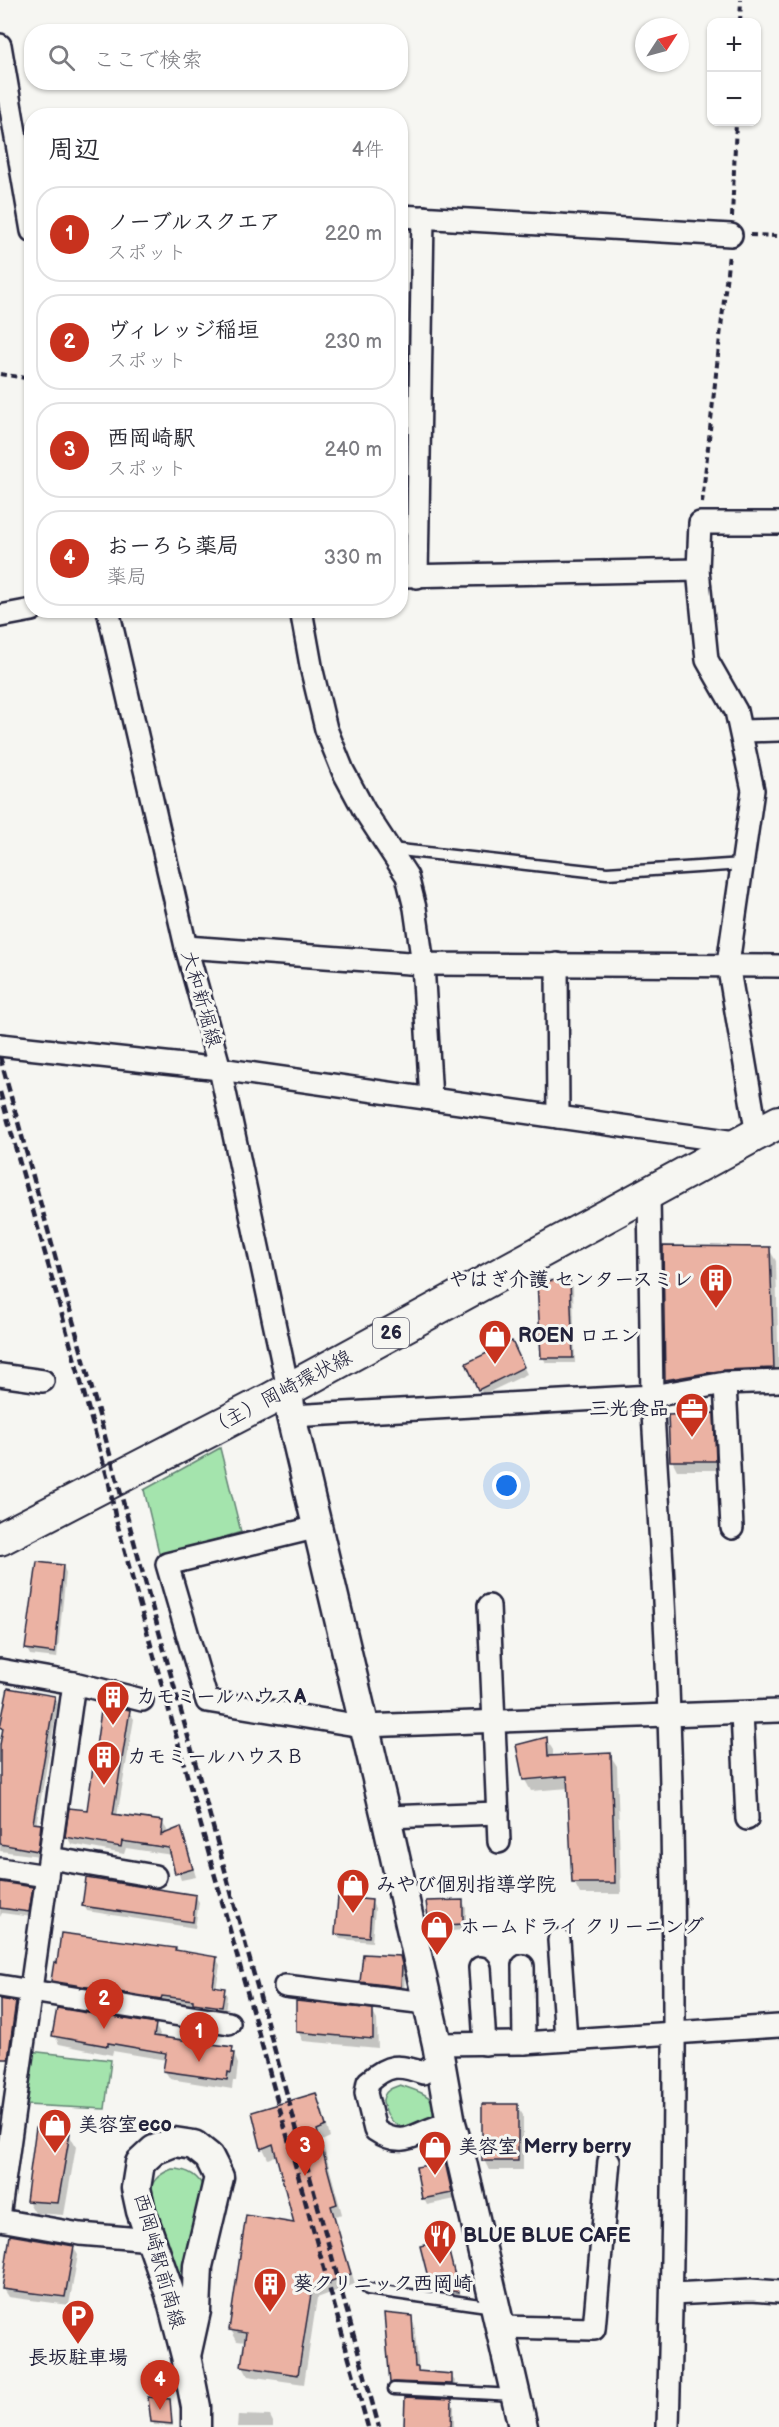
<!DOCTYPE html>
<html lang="ja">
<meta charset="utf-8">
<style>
body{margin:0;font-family:"Balsamiq Sans","Klee One",sans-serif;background:#f7f7f7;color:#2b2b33}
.controls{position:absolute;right:18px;top:18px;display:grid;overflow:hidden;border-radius:12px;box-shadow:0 2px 4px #0004}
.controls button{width:54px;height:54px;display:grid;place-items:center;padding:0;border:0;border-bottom:2px solid #e1e1e2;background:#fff;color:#2b2b33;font:30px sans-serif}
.compass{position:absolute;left:635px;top:18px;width:54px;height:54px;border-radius:50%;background:#fff;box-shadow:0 2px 4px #0004;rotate:54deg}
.you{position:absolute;left:507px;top:1486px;width:21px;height:21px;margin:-15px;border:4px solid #fff;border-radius:50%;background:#1a73e8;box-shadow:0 0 0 9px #1a73e833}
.badge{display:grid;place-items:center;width:39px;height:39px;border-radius:50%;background:#c8321e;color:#fff;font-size:20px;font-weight:700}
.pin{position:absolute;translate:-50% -50px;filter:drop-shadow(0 2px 3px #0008)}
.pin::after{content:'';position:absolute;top:32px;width:21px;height:18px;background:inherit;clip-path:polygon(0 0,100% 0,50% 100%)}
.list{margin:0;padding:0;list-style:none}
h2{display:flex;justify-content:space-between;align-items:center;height:78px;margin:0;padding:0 24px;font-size:26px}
h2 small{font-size:20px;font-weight:400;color:#7c7c81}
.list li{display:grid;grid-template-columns:39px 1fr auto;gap:18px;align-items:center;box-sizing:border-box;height:96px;margin:0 12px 12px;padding:0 12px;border:2px solid #e1e1e2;border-radius:24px}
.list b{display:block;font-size:22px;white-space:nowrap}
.list p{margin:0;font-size:20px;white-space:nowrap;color:#7c7c81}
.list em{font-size:20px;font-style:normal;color:#7c7c81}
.icon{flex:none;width:33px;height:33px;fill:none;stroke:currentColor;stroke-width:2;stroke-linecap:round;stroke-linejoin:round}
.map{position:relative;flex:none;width:779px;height:2427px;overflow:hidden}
.search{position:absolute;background:#fff;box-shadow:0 2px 4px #0004;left:24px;top:24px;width:384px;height:66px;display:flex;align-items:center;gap:15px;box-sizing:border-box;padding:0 21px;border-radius:24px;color:#7c7c81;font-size:22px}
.panel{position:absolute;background:#fff;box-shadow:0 2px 4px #0004;left:24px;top:108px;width:384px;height:510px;border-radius:24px}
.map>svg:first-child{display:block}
</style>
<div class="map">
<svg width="779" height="2427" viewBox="0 0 779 2427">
<rect width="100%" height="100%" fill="#f6f6f2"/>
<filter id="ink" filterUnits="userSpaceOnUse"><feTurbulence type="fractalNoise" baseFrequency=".0167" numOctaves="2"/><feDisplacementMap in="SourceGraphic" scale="12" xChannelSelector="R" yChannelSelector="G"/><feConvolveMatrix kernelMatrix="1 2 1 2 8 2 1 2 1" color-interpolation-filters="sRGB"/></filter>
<g filter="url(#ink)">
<g fill="#a4e4ad" stroke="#638374" stroke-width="1.5">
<polygon points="220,1448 241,1532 160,1557 144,1490"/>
<polygon points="29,2051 111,2060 105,2109 26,2105"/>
<path d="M400 2085C416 2091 440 2095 433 2116 423 2120 411 2128 401 2126 391 2125 380 2105 384 2096 387 2089 393 2088 400 2085Z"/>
<path d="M172 2169C188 2169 199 2175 205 2191L185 2332 148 2196C152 2181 157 2175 172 2169Z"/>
</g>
<g fill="#0003">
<polygon points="664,1247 769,1249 776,1261 779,1381 673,1392 666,1380"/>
<polygon points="569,1281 573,1287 575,1363 546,1363 543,1357"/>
<polygon points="515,1349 527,1374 483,1395 480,1389"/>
<polygon points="713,1415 718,1424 720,1470 677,1470 672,1460"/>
<polygon points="63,1566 66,1573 57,1658 30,1655 27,1649"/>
<polygon points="54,1698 58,1704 36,1825 40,1825 44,1832 40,1856 0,1851 0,1761 4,1731 1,1727"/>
<polygon points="129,1712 134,1719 117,1816 162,1822 167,1830 166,1834 180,1829 184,1836 196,1877 181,1880 172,1855 126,1848 124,1854 71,1844 67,1836 88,1812"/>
<polygon points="546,1739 553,1750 553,1757 610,1755 617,1766 621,1894 580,1894 574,1882 569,1788 531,1791 525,1780"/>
<polygon points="0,1882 32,1888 35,1894 32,1917 2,1913 0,1917"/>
<polygon points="195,1896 199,1902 195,1928 87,1911 84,1905"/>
<polygon points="371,1902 375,1908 372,1942 340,1939 336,1933"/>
<polygon points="463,1902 466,1908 466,1930 434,1932 430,1926"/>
<polygon points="176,1952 216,1958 220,1965 216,1989 224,1990 227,1996 225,2013 165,2001 164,2005 56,1987 53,1981"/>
<polygon points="399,1957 405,1971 404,1993 365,1988 362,1982"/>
<polygon points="0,2000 15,2003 19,2009 12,2061 0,2059"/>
<polygon points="372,2011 377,2020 378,2048 303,2041 298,2031"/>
<polygon points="155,2025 160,2034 159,2038 232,2049 238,2064 236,2081 233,2081 232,2089 170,2079 165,2071 166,2060 113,2051 112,2055 59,2044 54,2035"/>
<polygon points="315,2094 321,2105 330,2137 322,2141 342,2214 335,2216 355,2284 317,2298 304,2384 248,2376 242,2365 246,2342 237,2341 231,2330 296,2224 277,2155 268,2159 263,2148 254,2113"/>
<polygon points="517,2106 523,2115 523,2170 489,2170 484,2160"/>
<polygon points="69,2134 76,2147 64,2215 35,2213 28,2201"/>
<polygon points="444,2164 455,2199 427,2205 424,2199 418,2168"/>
<polygon points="445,2242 448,2248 461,2297 436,2295 432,2289"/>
<polygon points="73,2247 78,2255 69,2305 8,2297 3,2289"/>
<polygon points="411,2318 414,2323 419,2372 451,2376 455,2381 454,2389 394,2388 391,2383"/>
<polygon points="169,2400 173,2426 154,2425 153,2422"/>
<polygon points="451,2401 454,2407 454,2427 407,2427 406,2425"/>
<polygon points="238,2415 270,2416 273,2422 273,2427 237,2427"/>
</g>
<g fill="#ebb2a3" stroke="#22223b" stroke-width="1.5">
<polygon points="663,1246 770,1247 774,1368 724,1370 665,1380"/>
<polygon points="570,1280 573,1358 541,1358 537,1281"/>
<polygon points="512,1341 524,1367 478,1390 466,1363"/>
<polygon points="714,1413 716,1461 670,1461 668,1415"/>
<polygon points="37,1562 63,1565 55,1653 25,1649"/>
<polygon points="8,1688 55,1696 33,1823 41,1824 38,1851 0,1844 0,1745 3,1728 0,1727"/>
<polygon points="102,1704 130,1710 113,1814 163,1821 161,1835 181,1827 193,1869 175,1874 169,1848 122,1841 121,1847 65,1837 69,1808 87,1810"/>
<polygon points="547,1737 548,1756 611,1753 615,1883 572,1883 567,1776 523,1780 516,1745"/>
<polygon points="86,1878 196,1895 193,1922 82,1906"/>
<polygon points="0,1882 33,1887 29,1912 0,1908"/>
<polygon points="338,1897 372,1900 369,1937 335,1934"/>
<polygon points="463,1900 463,1924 429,1926 426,1901"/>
<polygon points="61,1933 176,1948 175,1950 217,1957 213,1986 225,1988 222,2007 193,2003 193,2000 162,1996 161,1999 51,1981 54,1962 57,1963"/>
<polygon points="363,1954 400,1956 402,1964 401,1987 360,1982"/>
<polygon points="0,1999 16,2002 8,2059 0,2059"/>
<polygon points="296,2001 373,2009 373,2039 296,2032"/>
<polygon points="57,2008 156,2024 154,2036 233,2047 232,2053 234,2053 231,2073 228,2072 227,2080 163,2071 166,2053 108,2043 108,2046 52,2036"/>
<polygon points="316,2093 326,2126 317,2130 337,2204 331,2206 351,2274 312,2288 298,2375 241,2366 246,2333 229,2330 246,2215 294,2223 273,2144 261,2149 252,2112"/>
<rect x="482" y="2104" width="36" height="57"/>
<polygon points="36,2127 70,2133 58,2203 26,2201"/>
<polygon points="445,2162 452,2193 422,2199 416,2167"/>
<polygon points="10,2235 74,2246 65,2297 2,2289"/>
<polygon points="446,2240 459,2292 431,2289 420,2246"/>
<polygon points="384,2313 412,2316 415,2367 418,2367 418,2371 452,2374 452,2384 394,2382 390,2383"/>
<polygon points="148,2397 170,2399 172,2424 151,2422"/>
<polygon points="405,2397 452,2399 451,2427 404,2426"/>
</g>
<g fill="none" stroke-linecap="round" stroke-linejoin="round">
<defs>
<g id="lane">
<polyline points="391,849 607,873 743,864"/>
<polyline points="368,2289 494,2307"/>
<polyline points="394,2389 515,2395"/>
</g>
<g id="street">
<polyline points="0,45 32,231"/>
<polyline points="400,216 731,235"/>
<polyline points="400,576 698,570"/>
<polyline points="417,577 423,217"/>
<polyline points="108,610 186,947 220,1069 288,1388"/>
<polyline points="301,610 312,671 326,729 343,771 364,810 407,876 415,908 423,964 431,1099"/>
<polyline points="0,616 32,610"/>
<polyline points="741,731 779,730"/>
<polyline points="186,947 423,964 779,966"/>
<polyline points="557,964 558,1117"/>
<polyline points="0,1045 220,1069 742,1143"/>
<polyline points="757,1135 728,964 753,790 736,711 707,660 698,570 700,523 779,523"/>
<polyline points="0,1375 43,1381"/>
<polyline points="725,1383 732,1528"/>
<polyline points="291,1416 652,1396 649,1195"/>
<polyline points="318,1527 167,1564 207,1701 362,1726 779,1711"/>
<polyline points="489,1606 499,1842"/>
<polyline points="0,1670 74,1683"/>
<polyline points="742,1713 747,1819"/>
<polyline points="386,1817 498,1813"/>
<polyline points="50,1858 155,1876"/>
<polyline points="0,1869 47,1876"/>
<polyline points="559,1940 566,2039"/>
<polyline points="523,1966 524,2043"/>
<polyline points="480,1968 485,2044"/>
<polyline points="0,1986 229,2023"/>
<polyline points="285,1986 426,2003"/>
<polyline points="437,2044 524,2043 779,2026"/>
<path d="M440 2060 423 2073C399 2064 388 2064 368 2082L366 2093 375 2130C407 2152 417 2129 451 2123"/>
<polyline points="0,2210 74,1683 142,1700"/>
<polyline points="0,2220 80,2234 152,2240"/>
<polyline points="672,2294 751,2290 779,2292"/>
<polyline points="499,2327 594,2329 609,2161"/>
<path d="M668 2427C675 2190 677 1954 669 1717 666 1610 658 1503 652 1396L725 1383 779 1381"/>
</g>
<g id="secondary">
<polyline points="288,1388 291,1416 386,1817 437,2044 451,2123 461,2158 523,2427"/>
<polyline points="186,2356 196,2311 198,2266 219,2177 209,2157 194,2145 174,2142 154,2150 140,2163 136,2188 141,2211 170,2294 186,2356 196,2407 196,2427"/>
</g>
<polyline id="primary" points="0,1539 269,1400 779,1122"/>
</defs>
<use href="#lane" stroke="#22223b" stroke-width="15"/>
<use href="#street" stroke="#22223b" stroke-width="26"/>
<use href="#secondary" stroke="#22223b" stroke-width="33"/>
<use href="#primary" stroke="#22223b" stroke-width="36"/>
<g stroke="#22223b" stroke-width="4" stroke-dasharray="6 4.5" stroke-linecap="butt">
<polyline points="740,22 741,0"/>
<polyline points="732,217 736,122"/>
<polyline points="750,235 779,236"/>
<polyline points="0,374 32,379"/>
<polyline points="702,503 729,254"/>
</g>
<use href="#lane" stroke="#f6f6f2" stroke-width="10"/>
<use href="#street" stroke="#f6f6f2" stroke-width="21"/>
<use href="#secondary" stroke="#f6f6f2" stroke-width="28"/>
<use href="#primary" stroke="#f6f6f2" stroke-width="32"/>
<g stroke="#22223b" stroke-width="4.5" stroke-dasharray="9 4.5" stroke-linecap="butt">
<polyline points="0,1057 379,2427"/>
<polyline points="0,1092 109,1483 115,1516 368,2427"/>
</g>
</g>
</g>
<defs>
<symbol id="building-pin" viewBox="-11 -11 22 30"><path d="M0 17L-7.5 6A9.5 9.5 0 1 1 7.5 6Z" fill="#c8321e" stroke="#f6f6f2"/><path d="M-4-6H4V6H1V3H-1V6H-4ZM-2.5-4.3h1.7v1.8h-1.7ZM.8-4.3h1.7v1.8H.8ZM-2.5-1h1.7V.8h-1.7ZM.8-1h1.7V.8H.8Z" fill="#fff"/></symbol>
<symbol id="shop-pin" viewBox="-11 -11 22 30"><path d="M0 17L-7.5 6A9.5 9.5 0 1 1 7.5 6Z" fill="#c8321e" stroke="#f6f6f2"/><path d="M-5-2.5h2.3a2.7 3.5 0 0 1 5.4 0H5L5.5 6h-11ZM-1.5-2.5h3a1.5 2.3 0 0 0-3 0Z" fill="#fff"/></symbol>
<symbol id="office-pin" viewBox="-11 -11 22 30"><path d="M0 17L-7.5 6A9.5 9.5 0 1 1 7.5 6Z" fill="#c8321e" stroke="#f6f6f2"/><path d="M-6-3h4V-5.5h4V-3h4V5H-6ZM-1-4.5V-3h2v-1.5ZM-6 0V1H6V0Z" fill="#fff"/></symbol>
<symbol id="restaurant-pin" viewBox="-11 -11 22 30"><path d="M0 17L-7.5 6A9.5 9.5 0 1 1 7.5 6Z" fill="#c8321e" stroke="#f6f6f2"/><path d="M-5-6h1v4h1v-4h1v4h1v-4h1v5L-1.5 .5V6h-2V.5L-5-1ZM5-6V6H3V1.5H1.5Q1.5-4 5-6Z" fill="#fff"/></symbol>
<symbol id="parking-pin" viewBox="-11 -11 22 30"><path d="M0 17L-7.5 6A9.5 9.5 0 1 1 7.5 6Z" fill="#c8321e" stroke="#f6f6f2"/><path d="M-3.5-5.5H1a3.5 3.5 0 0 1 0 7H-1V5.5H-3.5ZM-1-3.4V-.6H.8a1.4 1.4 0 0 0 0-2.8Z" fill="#fff"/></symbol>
</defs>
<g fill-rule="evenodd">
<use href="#building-pin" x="697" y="1261" width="38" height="52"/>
<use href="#shop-pin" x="476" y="1317" width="38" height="52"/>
<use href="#office-pin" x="673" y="1390" width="38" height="52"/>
<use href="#building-pin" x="94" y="1678" width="38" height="52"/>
<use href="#building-pin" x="85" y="1738" width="38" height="52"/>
<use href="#shop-pin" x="334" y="1866" width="38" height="52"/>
<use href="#shop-pin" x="418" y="1908" width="38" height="52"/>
<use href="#shop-pin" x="36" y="2106" width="38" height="52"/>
<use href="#shop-pin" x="416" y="2128" width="38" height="52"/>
<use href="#restaurant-pin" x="421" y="2217" width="38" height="52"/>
<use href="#building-pin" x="251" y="2265" width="38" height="52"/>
<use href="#parking-pin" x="59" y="2297" width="38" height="52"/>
</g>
<g text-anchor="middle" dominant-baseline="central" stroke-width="6" stroke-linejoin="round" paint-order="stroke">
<rect fill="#f6f6f2" stroke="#626272" stroke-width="1.5" x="373" y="1318" width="36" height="30" rx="4.5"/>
<g font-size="18" font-weight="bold" fill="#22223b">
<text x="391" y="1333">26</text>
</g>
<g font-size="20" fill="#22223b" stroke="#f6f6f2">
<text transform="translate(201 999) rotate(74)">大和新堀線</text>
<text transform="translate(280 1393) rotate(-28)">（主）岡崎環状線</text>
<text transform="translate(159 2261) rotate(74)">西岡崎駅前南線</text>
</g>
<g font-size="20" font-weight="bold" fill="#22223b" stroke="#f6f6f2" text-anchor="start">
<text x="693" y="1280" text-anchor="end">やはぎ介護 センタースミレ</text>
<text x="518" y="1336">ROEN ロエン</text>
<text x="669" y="1409" text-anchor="end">三光食品</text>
<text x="136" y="1697">カモミールハウスA</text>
<text x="127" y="1757">カモミールハウスＢ</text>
<text x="376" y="1885">みやび個別指導学院</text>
<text x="460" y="1927">ホームドライ クリーニング</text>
<text x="78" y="2125">美容室eco</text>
<text x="458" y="2147">美容室 Merry berry</text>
<text x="463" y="2236">BLUE BLUE CAFE</text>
<text x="293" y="2284">葵クリニック西岡崎</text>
<text x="78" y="2358" text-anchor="middle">長坂駐車場</text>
</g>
</g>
</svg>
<div class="controls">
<button>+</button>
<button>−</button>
</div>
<svg class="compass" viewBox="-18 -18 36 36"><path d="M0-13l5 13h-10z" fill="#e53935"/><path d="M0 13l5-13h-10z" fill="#7c7c81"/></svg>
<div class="you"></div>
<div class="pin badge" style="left:199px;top:2062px">1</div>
<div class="pin badge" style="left:104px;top:2029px">2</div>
<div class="pin badge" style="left:305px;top:2176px">3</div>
<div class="pin badge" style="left:160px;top:2410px">4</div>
<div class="search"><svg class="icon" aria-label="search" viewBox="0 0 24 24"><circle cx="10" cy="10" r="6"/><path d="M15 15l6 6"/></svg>ここで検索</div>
<section class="panel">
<h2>周辺<small>4件</small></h2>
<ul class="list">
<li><span class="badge">1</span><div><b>ノーブルスクエア</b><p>スポット</p></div><em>220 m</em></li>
<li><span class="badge">2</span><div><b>ヴィレッジ稲垣</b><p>スポット</p></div><em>230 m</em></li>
<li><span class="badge">3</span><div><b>西岡崎駅</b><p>スポット</p></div><em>240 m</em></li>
<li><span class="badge">4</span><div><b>おーろら薬局</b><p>薬局</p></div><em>330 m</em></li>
</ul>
</section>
</div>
